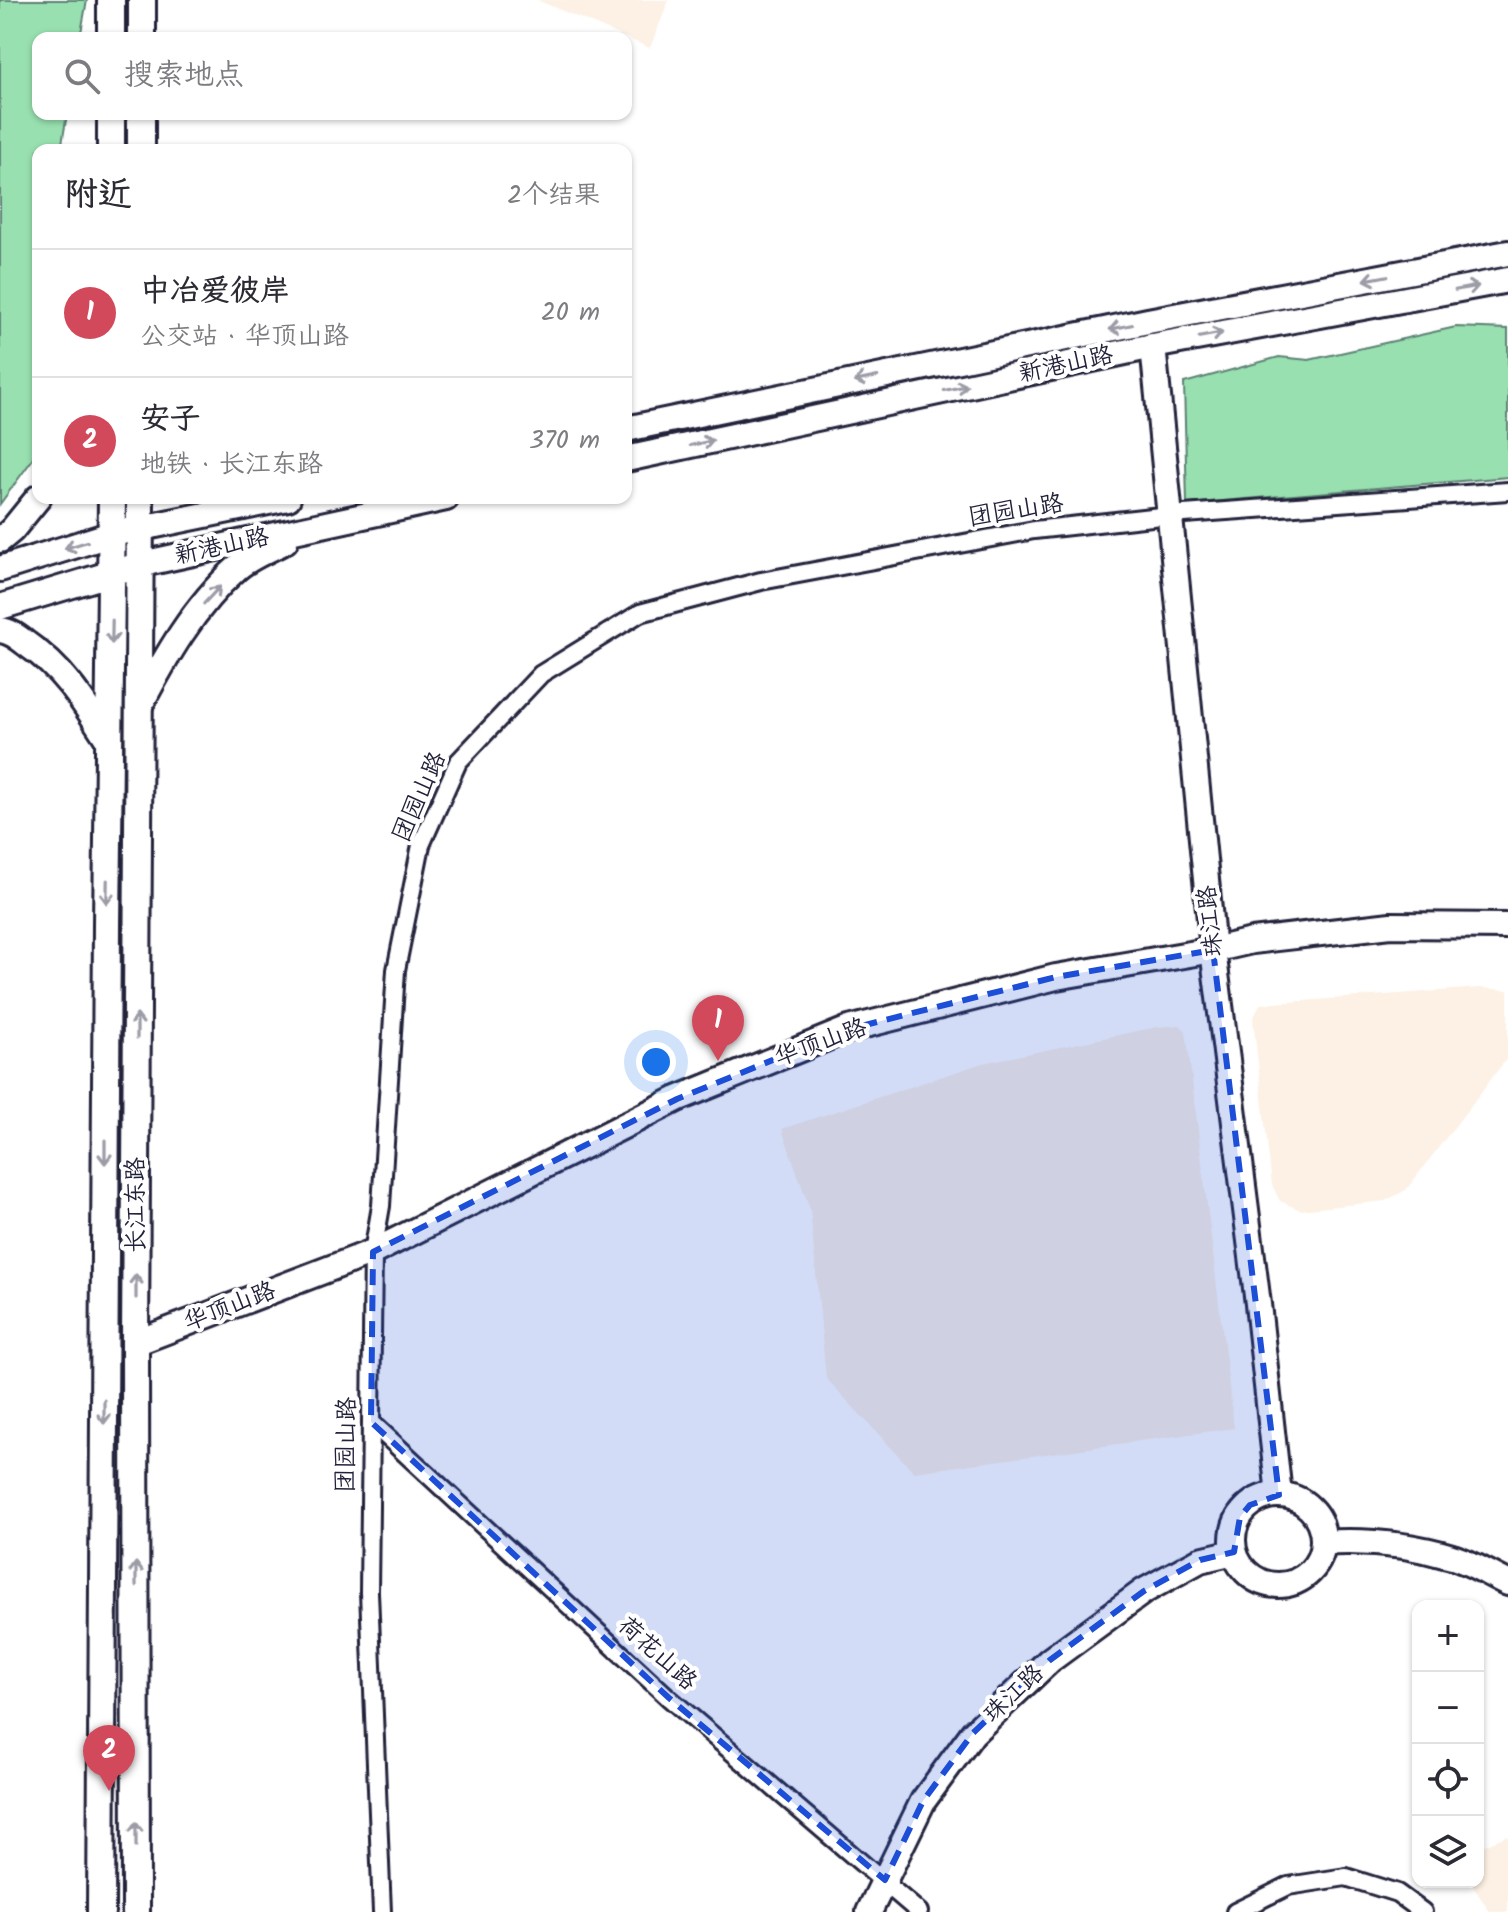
<!DOCTYPE html>
<html lang="zh">
<meta charset="utf-8">
<style>
body{margin:0;font-family:Kalam,"LXGW WenKai TC",sans-serif;background:#f7f7f7;color:#2b2b33}
.controls{position:absolute;right:24px;bottom:24px;display:grid;overflow:hidden;border-radius:16px;box-shadow:0 2px 6px #0004}
.controls button{width:72px;height:72px;display:grid;place-items:center;padding:0;border:0;border-bottom:2px solid #e1e1e2;background:#fff;color:#2b2b33;font:40px sans-serif}
.you{position:absolute;left:656px;top:1062px;width:28px;height:28px;margin:-20px;border:6px solid #fff;border-radius:50%;background:#1a73e8;box-shadow:0 0 0 12px #1a73e833}
.badge{display:grid;place-items:center;width:52px;height:52px;border-radius:50%;background:#d1495b;color:#fff;font-size:26px;font-weight:700}
.pin{position:absolute;translate:-50% -66px;filter:drop-shadow(0 2px 4px #0008)}
.pin::after{content:'';position:absolute;top:42px;width:28px;height:24px;background:inherit;clip-path:polygon(0 0,100% 0,50% 100%)}
.list{margin:0;padding:0;list-style:none}
h2{display:flex;justify-content:space-between;align-items:center;height:104px;margin:0;padding:0 32px;font-size:34px}
h2 small{font-size:26px;font-weight:400;color:#7c7c81}
.list li{display:grid;grid-template-columns:52px 1fr auto;gap:24px;align-items:center;box-sizing:border-box;height:128px;padding:0 32px;border-top:2px solid #e1e1e2}
.list b{display:block;font-size:30px;white-space:nowrap}
.list p{margin:0;font-size:26px;white-space:nowrap;color:#7c7c81}
.list em{font-size:26px;font-style:normal;color:#7c7c81}
.icon{flex:none;width:44px;height:44px;fill:none;stroke:currentColor;stroke-width:2;stroke-linecap:round;stroke-linejoin:round}
.map{position:relative;flex:none;width:1508px;height:1912px;overflow:hidden}
.search{position:absolute;background:#fff;box-shadow:0 2px 6px #0004;left:32px;top:32px;width:600px;height:88px;display:flex;align-items:center;gap:20px;box-sizing:border-box;padding:0 28px;border-radius:16px;color:#7c7c81;font-size:30px}
.panel{position:absolute;background:#fff;box-shadow:0 2px 6px #0004;left:32px;top:144px;width:600px;height:360px;border-radius:16px}
.map>svg:first-child{display:block}
</style>
<div class="map">
<svg width="1508" height="1912" viewBox="0 0 1508 1912">
<rect width="100%" height="100%" fill="#fff"/>
<filter id="ink" filterUnits="userSpaceOnUse"><feTurbulence type="fractalNoise" baseFrequency=".0125" numOctaves="2"/><feDisplacementMap in="SourceGraphic" scale="16" xChannelSelector="R" yChannelSelector="G"/><feConvolveMatrix kernelMatrix="1 2 1 2 8 2 1 2 1" color-interpolation-filters="sRGB"/></filter>
<g filter="url(#ink)">
<g fill="#fcf1e4">
<polygon points="537,0 669,0 650,48"/>
<polygon points="1480,988 1508,990 1508,1057 1406,1190 1385,1201 1300,1210 1280,1201 1272,1185 1253,1019 1260,1004"/>
<polygon points="1180,1025 1186,1031 1234,1428 914,1472 826,1378 810,1209 782,1129 983,1063 1157,1027"/>
<polygon points="1508,1835 1508,1912 1490,1912 1470,1882 1478,1882 1478,1848"/>
</g>
<g fill="#98e0af" stroke="#5d8175" stroke-width="2">
<polygon points="0,0 87,0 80,38 38,38 38,114 67,114 61,150 38,150 38,441 32,460 0,504"/>
<polygon points="1456,327 1508,329 1508,477 1187,504 1184,383 1279,357 1309,360"/>
</g>
<g fill="none" stroke-linecap="round" stroke-linejoin="round">
<defs>
<g id="street">
<polyline points="371,1422 669,1698 919,1912"/>
<polyline points="382,1912 369,1592 373,1252 381,1206 396,970 421,845 458,762 541,674 640,613 761,581 1034,530 1170,515 1508,491"/>
<polyline points="1235,1912 1288,1886 1346,1877 1397,1893 1423,1912"/>
</g>
<g id="secondary">
<polyline points="1153,346 1213,950 1258,1304 1279,1495"/>
<polyline points="626,429 1148,321 1508,253"/>
<polyline points="626,459 1153,346 1508,280"/>
<polyline points="0,540 12,530 38,498"/>
<polyline points="0,569 112,534 288,498"/>
<polyline points="0,607 142,564 446,498"/>
<path d="M0 630C11 631 19 638 28 645 65 670 86 706 110 743"/>
<path d="M139 707C165 658 194 606 236 569 249 557 269 550 285 541"/>
<polyline points="135,1343 373,1252 677,1099 849,1029 1056,977 1213,950 1252,941 1391,925 1508,926"/>
<circle cx="1278" cy="1540" r="45"/>
<path d="M1323 1543C1366 1540 1411 1545 1452 1557 1471 1562 1490 1575 1508 1583"/>
<polyline points="869,1912 923,1801 973,1733 1050,1660 1144,1591 1200,1560 1234,1552"/>
</g>
<g id="primary">
<polyline points="111,0 111,38"/>
<polyline points="142,38 142,0"/>
<polyline points="111,114 111,150"/>
<polyline points="141,150 141,114"/>
<polyline points="101,1912 107,924 112,498"/>
<polyline points="136,1912 135,1343 140,498"/>
</g>
</defs>
<use href="#street" stroke="#22223b" stroke-width="22"/>
<use href="#secondary" stroke="#22223b" stroke-width="30"/>
<use href="#primary" stroke="#22223b" stroke-width="32"/>
<use href="#street" stroke="#fff" stroke-width="16"/>
<use href="#secondary" stroke="#fff" stroke-width="24"/>
<use href="#primary" stroke="#fff" stroke-width="26"/>
</g>
<defs><path id="oneway-shaft" d="M-6 0H5M1.5-3L5.5 0L1.5 3" fill="none" stroke-width="1.6" stroke-linecap="round" stroke-linejoin="round" transform="scale(2)"/></defs>
<g stroke="#9c9ca7">
<use href="#oneway-shaft" transform="translate(1376 278) rotate(169)"/>
<use href="#oneway-shaft" transform="translate(1467 288) rotate(-11)"/>
<use href="#oneway-shaft" transform="translate(1121 327) rotate(168)"/>
<use href="#oneway-shaft" transform="translate(1211 335) rotate(-11)"/>
<use href="#oneway-shaft" transform="translate(866 379) rotate(168)"/>
<use href="#oneway-shaft" transform="translate(956 388) rotate(-12)"/>
<use href="#oneway-shaft" transform="translate(702 443) rotate(-12)"/>
<use href="#oneway-shaft" transform="translate(76 545) rotate(163)"/>
<use href="#oneway-shaft" transform="translate(212 595) rotate(-47)"/>
<use href="#oneway-shaft" transform="translate(112 632) rotate(91)"/>
<use href="#oneway-shaft" transform="translate(107 892) rotate(91)"/>
<use href="#oneway-shaft" transform="translate(137 1026) rotate(-90)"/>
<use href="#oneway-shaft" transform="translate(105 1152) rotate(90)"/>
<use href="#oneway-shaft" transform="translate(136 1286) rotate(-90)"/>
<use href="#oneway-shaft" transform="translate(104 1412) rotate(90)"/>
<use href="#oneway-shaft" transform="translate(136 1574) rotate(-90)"/>
<use href="#oneway-shaft" transform="translate(136 1834) rotate(-90)"/>
</g>
</g>
<path fill="#1d4ed8" fill-opacity="0.2" stroke="#1d4ed8" stroke-width="6" stroke-dasharray="16 10" stroke-linejoin="round" d="M1213 950 1279 1495 1250 1505 1240 1517 1234 1552 1200 1560 1144 1591 1050 1660 973 1733 923 1801 885 1880 669 1698 371 1422 373 1252 677 1099 849 1029 1056 977Z"/>
<g text-anchor="middle" dominant-baseline="central" stroke-width="8" stroke-linejoin="round" paint-order="stroke">
<g font-size="24" fill="#22223b" stroke="#fff">
<text transform="translate(1066 365) rotate(-12)">新港山路</text>
<text transform="translate(1016 511) rotate(-9)">团园山路</text>
<text transform="translate(222 547) rotate(-12)">新港山路</text>
<text transform="translate(420 797) rotate(-66)">团园山路</text>
<text transform="translate(1211 921) rotate(-96)">珠江路</text>
<text transform="translate(821 1043) rotate(-20)">华顶山路</text>
<text transform="translate(136 1205) rotate(-90)">长江东路</text>
<text transform="translate(230 1307) rotate(-21)">华顶山路</text>
<text transform="translate(347 1445) rotate(-89)">团园山路</text>
<text transform="translate(657 1654) rotate(42)">荷花山路</text>
<text transform="translate(1014 1694) rotate(-43)">珠江路</text>
</g>
</g>
</svg>
<div class="controls">
<button>+</button>
<button>−</button>
<button><svg class="icon" aria-label="locate" viewBox="0 0 24 24"><circle cx="12" cy="12" r="6"/><path d="M12 2v4M12 18v4M2 12h4M18 12h4"/></svg></button>
<button><svg class="icon" aria-label="layers" viewBox="0 0 24 24"><path d="M12 4l9 5-9 5-9-5zM3 14l9 5 9-5"/></svg></button>
</div>
<div class="you"></div>
<div class="pin badge" style="left:718px;top:1061px">1</div>
<div class="pin badge" style="left:109px;top:1791px">2</div>
<div class="search"><svg class="icon" aria-label="search" viewBox="0 0 24 24"><circle cx="10" cy="10" r="6"/><path d="M15 15l6 6"/></svg>搜索地点</div>
<section class="panel">
<h2>附近<small>2个结果</small></h2>
<ul class="list">
<li><span class="badge">1</span><div><b>中冶爱彼岸</b><p>公交站 · 华顶山路</p></div><em>20 m</em></li>
<li><span class="badge">2</span><div><b>安子</b><p>地铁 · 长江东路</p></div><em>370 m</em></li>
</ul>
</section>
</div>
